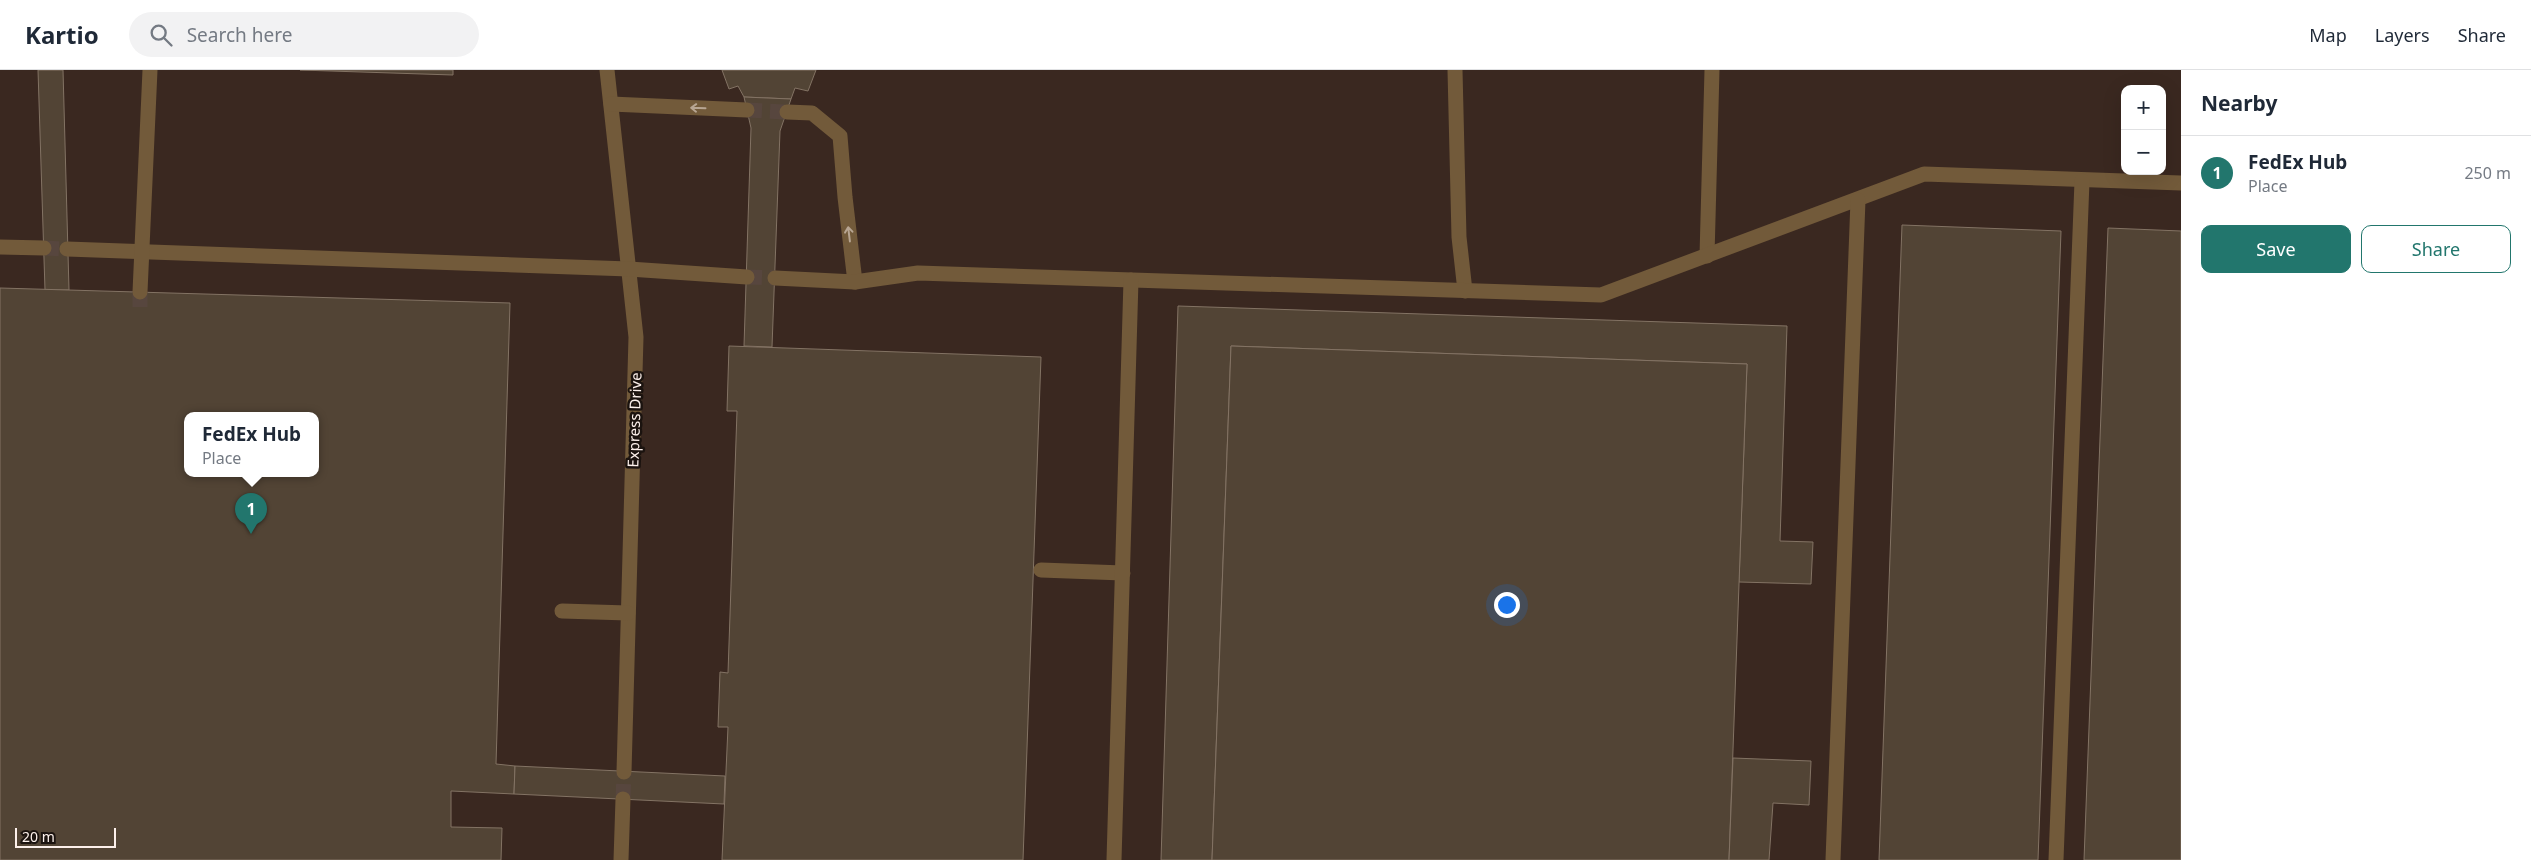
<!DOCTYPE html>
<meta charset="utf-8">
<style>
body{margin:0;font-family:"Noto Sans",sans-serif;background:#f2f2f3;color:#1f2937}
.controls{position:absolute;right:15px;top:15px;display:grid;overflow:hidden;border-radius:10px;box-shadow:0 5px 20px #0002}
.controls button{width:45px;height:45px;display:grid;place-items:center;padding:0;border:0;border-bottom:1px solid #e0e1e3;background:#fff;color:#1f2937;font:25px sans-serif}
.scale{position:absolute;left:15px;bottom:12px;width:101px;box-sizing:border-box;padding-left:5px;border:2px solid #fcf0eb;border-top:0;font-size:14px;line-height:18px;white-space:nowrap;color:#fcf0eb;-webkit-text-stroke:4px #1b130f;paint-order:stroke}
.you{position:absolute;left:1506px;top:534px;width:18px;height:18px;margin:-12px;border:4px solid #fff;border-radius:50%;background:#1a73e8;box-shadow:0 0 0 8px #1a73e833}
.badge{display:grid;place-items:center;width:32px;height:32px;border-radius:50%;background:#22766d;color:#fff;font-size:16px;font-weight:700}
.pin{position:absolute;translate:-50% -41px;filter:drop-shadow(0 1px 2px #0008)}
.pin::after{content:'';position:absolute;top:26px;width:18px;height:15px;background:inherit;clip-path:polygon(0 0,100% 0,50% 100%)}
.popup{position:absolute;left:184px;top:342px;width:135px;height:65px;box-sizing:border-box;display:grid;place-content:center;border-radius:10px;background:#fff;filter:drop-shadow(0 1px 4px #0005);font-size:16px;white-space:nowrap;color:#747a83}
.popup b{font-size:19px;color:#1f2937}
.popup::after{content:'';position:absolute;left:50%;top:100%;margin-left:-10px;border:10px solid transparent;border-top-color:#fff}
.list{margin:0;padding:0;list-style:none}
h2{display:flex;justify-content:space-between;align-items:center;height:65px;margin:0;padding:0 20px;font-size:21px}
h2 small{font-size:16px;font-weight:400;color:#747a83}
.list li{display:grid;grid-template-columns:32px 1fr auto;gap:15px;align-items:center;box-sizing:border-box;height:75px;padding:0 20px;border-top:1px solid #e0e1e3}
.list b{display:block;font-size:19px;white-space:nowrap}
.list p{margin:0;font-size:16px;white-space:nowrap;color:#747a83}
.list em{font-size:16px;font-style:normal;color:#747a83}
.actions{display:flex;gap:10px;padding:15px 20px}
.actions a{flex:1;padding:11px 0;border:1px solid #22766d;border-radius:10px;text-align:center;font-size:18px;color:#22766d}
.actions .main{background:#22766d;color:#fff}
.icon{flex:none;width:28px;height:28px;fill:none;stroke:currentColor;stroke-width:2;stroke-linecap:round;stroke-linejoin:round}
.map{position:relative;flex:none;width:2181px;height:790px;overflow:hidden}
header{display:flex;align-items:center;gap:30px;box-sizing:border-box;height:70px;padding:0 25px;background:#fff;border-bottom:1px solid #e0e1e3}
header strong{font-size:24px}
nav{display:flex;gap:28px;margin-inline-start:auto;font-size:18px}
.search{width:350px;height:45px;background:#f2f2f3;display:flex;align-items:center;gap:12px;box-sizing:border-box;padding:0 18px;border-radius:28px;color:#747a83;font-size:19px}
main{display:flex}
aside{flex:1;background:#fff}
.map>svg:first-child{display:block}
</style>
<header>
<strong>Kartio</strong>
<div class="search"><svg class="icon" aria-label="search" viewBox="0 0 24 24"><circle cx="10" cy="10" r="6"/><path d="M15 15l6 6"/></svg>Search here</div>
<nav><a>Map</a><a>Layers</a><a>Share</a></nav>
</header>
<main>
<div class="map">
<svg width="2181" height="790" viewBox="0 0 2181 790">
<rect width="100%" height="100%" fill="#3a2820"/>
<g fill="#524435" stroke="#837364" fill-rule="evenodd">
<polygon points="38,0 63,0 69,220 45,220"/>
<polygon points="300,0 453,0 453,5"/>
<polygon points="722,0 816,0 808,21 795,18 791,29 744,27 738,16 729,19"/>
<polygon points="744,27 791,29 780,61 772,277 744,276 751,58"/>
<polygon points="1902,155 2061,161 2038,790 1879,790"/>
<polygon points="2108,158 2181,161 2181,790 2084,790"/>
<path d="M0 218 510 233 496 694 515 696 514 724 451 721V757L502 758 501 790H0ZM187 345H315V403H187Z"/>
<polygon points="1178,236 1787,256 1780,471 1813,472 1811,514 1739,512 1747,294 1231,276 1212,790 1161,790"/>
<polygon points="729,276 1041,287 1023,790 722,790 728,657 718,657 720,602 728,603 737,341 727,341"/>
<polygon points="1231,276 1747,294 1729,790 1212,790"/>
<polygon points="1733,688 1811,691 1809,735 1773,733 1769,790 1729,790"/>
<polygon points="515,696 725,706 724,734 514,724"/>
</g>
<g fill="none" stroke-linecap="round" stroke-linejoin="round">
<g stroke="#57463e" stroke-width="15" stroke-dasharray="15 8" stroke-linecap="butt">
<polyline points="747,40 787,42"/>
<polyline points="44,178 67,179"/>
<polyline points="747,207 775,208"/>
<polyline points="140,222 140,241"/>
<polyline points="623,729 624,702"/>
</g>
<g stroke="#725a3a" stroke-width="15">
<polyline points="607,0 636,267 624,702"/>
<polyline points="1455,0 1459,167 1465,221"/>
<polyline points="611,34 747,40"/>
<polyline points="787,42 812,43 840,66 845,127 855,212"/>
<polyline points="0,177 44,178"/>
<polyline points="67,179 629,199 747,207"/>
<polyline points="1707,186 1712,0"/>
<polyline points="775,208 855,212 918,203 1601,225 1924,104 2181,113"/>
<polyline points="140,222 150,0"/>
<polyline points="1041,500 1123,503"/>
<polyline points="562,541 628,543"/>
<polyline points="621,790 623,729"/>
<polyline points="1114,790 1131,210"/>
<polyline points="1833,790 1858,130"/>
<polyline points="2056,790 2082,111"/>
</g>
</g>
<defs><path id="oneway-shaft" d="M-6 0H5M1.5-3L5.5 0L1.5 3" fill="none" stroke-width="1.6" stroke-linecap="round" stroke-linejoin="round" transform="scale(1.25)"/></defs>
<g stroke="#b7a592">
<use href="#oneway-shaft" transform="translate(698 38) rotate(-178)"/>
<use href="#oneway-shaft" transform="translate(849 164) rotate(-97)"/>
</g>
<g text-anchor="middle" dominant-baseline="central" stroke-width="5" stroke-linejoin="round" paint-order="stroke">
<g font-size="15" fill="#fcf0eb" stroke="#1b130f">
<text transform="translate(634 350) rotate(-88)">Express Drive</text>
</g>
</g>
</svg>
<div class="controls">
<button>+</button>
<button>−</button>
</div>
<div class="scale">20 m</div>
<div class="you"></div>
<div class="pin badge" style="left:251px;top:464px">1</div>
<div class="popup"><b>FedEx Hub</b>Place</div>
</div>
<aside>
<h2>Nearby<small></small></h2>
<ul class="list">
<li><span class="badge">1</span><div><b>FedEx Hub</b><p>Place</p></div><em>250 m</em></li>
</ul>
<div class="actions"><a class="main">Save</a><a>Share</a></div>
</aside>
</main>
